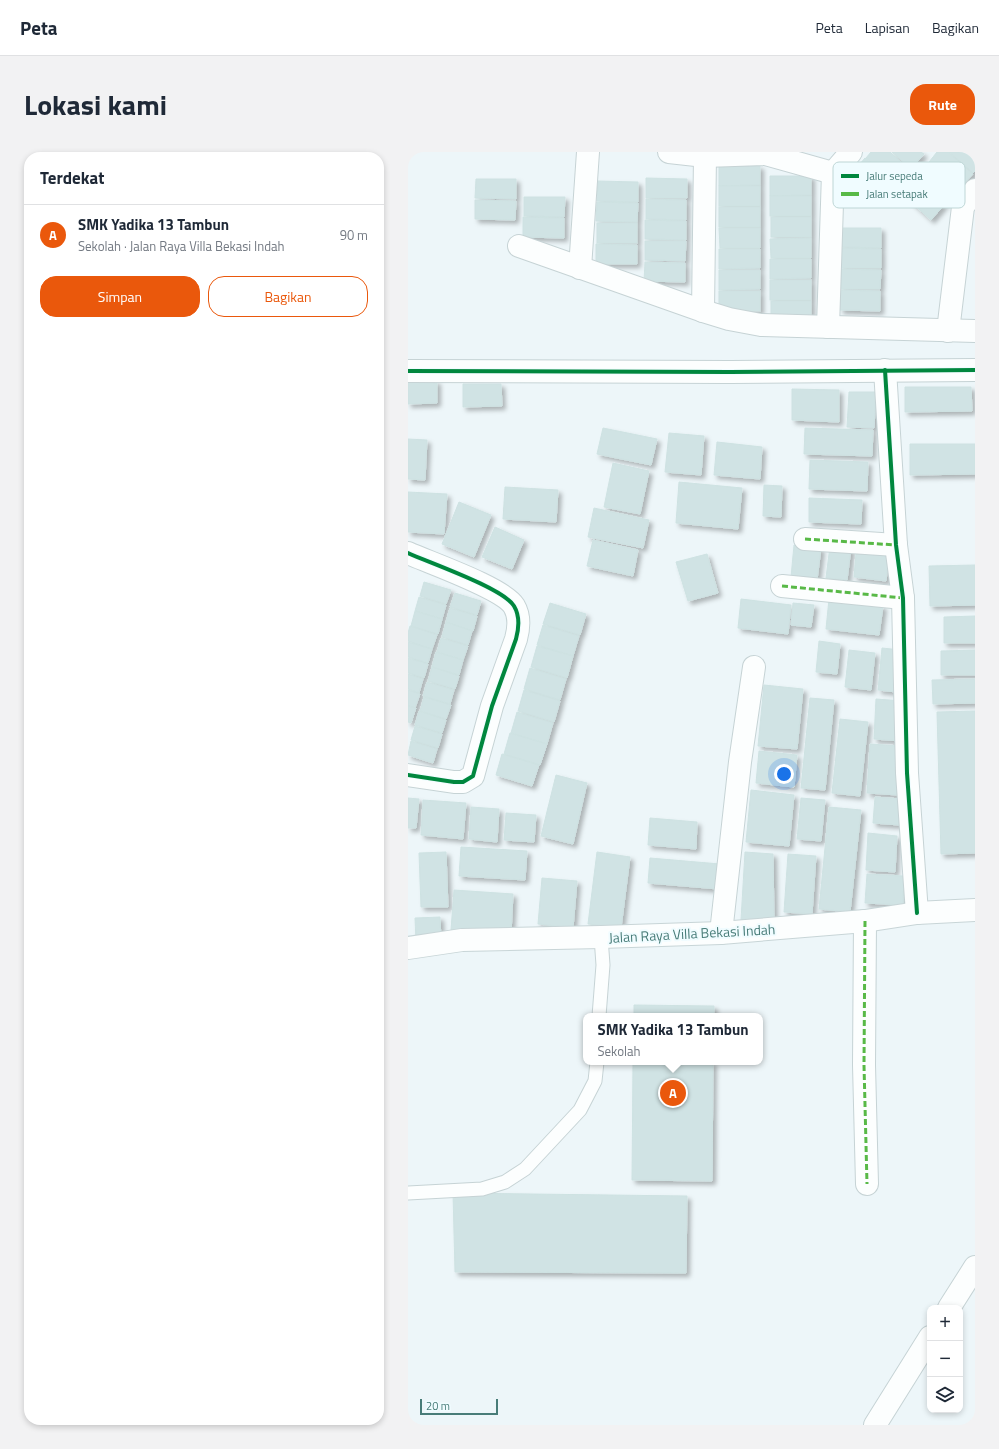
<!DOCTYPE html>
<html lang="id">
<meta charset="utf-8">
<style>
body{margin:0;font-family:"Titillium Web",sans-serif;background:#f2f2f3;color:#1f2937}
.controls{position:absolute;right:12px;bottom:12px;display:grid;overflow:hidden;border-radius:8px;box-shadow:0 2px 6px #0003}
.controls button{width:36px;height:36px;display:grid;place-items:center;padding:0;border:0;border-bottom:1px solid #e0e1e3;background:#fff;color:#1f2937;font:20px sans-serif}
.scale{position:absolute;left:12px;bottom:10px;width:78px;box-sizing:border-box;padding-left:4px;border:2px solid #487c78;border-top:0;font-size:11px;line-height:14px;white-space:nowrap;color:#487c78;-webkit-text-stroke:3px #f0fcff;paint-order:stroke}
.you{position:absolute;left:376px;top:622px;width:14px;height:14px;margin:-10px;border:3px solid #fff;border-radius:50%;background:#1a73e8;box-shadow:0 0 0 6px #1a73e833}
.badge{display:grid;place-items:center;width:26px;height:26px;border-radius:50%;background:#ea580c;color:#fff;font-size:13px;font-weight:700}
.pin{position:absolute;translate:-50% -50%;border:2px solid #fff;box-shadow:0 1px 4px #0006}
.popup{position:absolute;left:175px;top:861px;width:180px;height:52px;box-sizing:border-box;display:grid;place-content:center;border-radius:8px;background:#fff;filter:drop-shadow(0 1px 3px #0005);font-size:13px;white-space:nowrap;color:#747a83}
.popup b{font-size:15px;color:#1f2937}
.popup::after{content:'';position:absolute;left:50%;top:100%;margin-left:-8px;border:8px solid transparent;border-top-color:#fff}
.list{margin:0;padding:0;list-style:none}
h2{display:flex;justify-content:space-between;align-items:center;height:52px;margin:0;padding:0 16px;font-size:17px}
h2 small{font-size:13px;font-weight:400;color:#747a83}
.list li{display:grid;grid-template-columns:26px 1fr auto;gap:12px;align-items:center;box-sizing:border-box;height:60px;padding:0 16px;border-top:1px solid #e0e1e3}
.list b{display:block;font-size:15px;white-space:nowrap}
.list p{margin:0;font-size:13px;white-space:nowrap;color:#747a83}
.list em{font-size:13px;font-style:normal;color:#747a83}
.actions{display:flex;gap:8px;padding:12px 16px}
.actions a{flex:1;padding:9px 0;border:1px solid #ea580c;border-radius:16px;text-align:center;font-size:14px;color:#ea580c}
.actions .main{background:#ea580c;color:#fff}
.icon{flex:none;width:22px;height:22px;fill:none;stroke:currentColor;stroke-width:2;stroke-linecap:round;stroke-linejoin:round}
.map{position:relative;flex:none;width:567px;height:1273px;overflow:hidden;border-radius:16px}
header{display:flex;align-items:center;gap:24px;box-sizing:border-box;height:56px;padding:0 20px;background:#fff;border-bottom:1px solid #e0e1e3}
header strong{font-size:19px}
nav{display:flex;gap:22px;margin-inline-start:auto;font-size:14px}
.intro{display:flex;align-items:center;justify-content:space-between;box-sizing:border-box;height:96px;padding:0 24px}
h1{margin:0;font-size:28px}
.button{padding:10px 18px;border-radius:16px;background:#ea580c;color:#fff;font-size:14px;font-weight:700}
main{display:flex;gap:24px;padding:0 24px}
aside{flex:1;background:#fff;border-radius:16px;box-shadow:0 2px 6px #0003}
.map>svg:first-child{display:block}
</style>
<header>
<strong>Peta</strong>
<nav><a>Peta</a><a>Lapisan</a><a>Bagikan</a></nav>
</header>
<div class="intro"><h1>Lokasi kami</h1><a class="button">Rute</a></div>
<main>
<aside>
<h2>Terdekat<small></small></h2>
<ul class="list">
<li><span class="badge">A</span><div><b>SMK Yadika 13 Tambun</b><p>Sekolah · Jalan Raya Villa Bekasi Indah</p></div><em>90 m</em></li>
</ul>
<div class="actions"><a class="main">Simpan</a><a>Bagikan</a></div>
</aside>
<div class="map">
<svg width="567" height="1273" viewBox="0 0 567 1273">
<defs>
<filter id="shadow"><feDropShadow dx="3.5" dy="3.5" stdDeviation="2" flood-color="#0004"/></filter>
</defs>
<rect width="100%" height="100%" fill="#edf6f9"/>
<g fill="#d0e3e4" stroke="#cee2e2" filter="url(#shadow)">
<polygon points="463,0 482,0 502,18 489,33 458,6"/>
<polygon points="484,0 513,0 516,2 503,17"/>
<polygon points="529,0 540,0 565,22 551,37 521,10"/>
<polygon points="541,0 567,0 567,19 565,21"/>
<polygon points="457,6 488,34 475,48 444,21"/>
<polygon points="520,10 551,38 538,52 507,26"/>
<polygon points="311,14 352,14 352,33 311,34"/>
<polygon points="362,24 403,24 403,43 362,44"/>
<polygon points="238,26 279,27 279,46 238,46"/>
<polygon points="506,26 536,53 523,68 493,41"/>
<polygon points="68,27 108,27 108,47 67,46"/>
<polygon points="190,29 230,30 230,50 189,49"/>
<rect x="311" y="34" width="41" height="20"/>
<rect x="362" y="44" width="41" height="20"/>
<polygon points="116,45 157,45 156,65 116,64"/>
<polygon points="238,47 278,48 278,68 238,67"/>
<polygon points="67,48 108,49 107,68 67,67"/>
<polygon points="189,50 230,51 229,70 188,69"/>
<rect x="311" y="55" width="41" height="20"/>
<polygon points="115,65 156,66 156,86 115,85"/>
<rect x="363" y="65" width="40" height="20"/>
<polygon points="237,68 278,69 278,88 237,87"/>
<rect x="189" y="71" width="40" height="20"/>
<polygon points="311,76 352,76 352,96 312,96"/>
<polygon points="432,76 473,76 473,96 432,95"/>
<polygon points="403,86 403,106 363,106 362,87"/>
<polygon points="237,89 278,89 277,109 237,108"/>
<polygon points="188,92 229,93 229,112 188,112"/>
<polygon points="432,96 473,97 473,116 432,116"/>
<polygon points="311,97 352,97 352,116 311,117"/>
<polygon points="362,107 403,107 403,126 362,127"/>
<polygon points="237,110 277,111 277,130 236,129"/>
<polygon points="432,117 473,118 472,137 432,137"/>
<polygon points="311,118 352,118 352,137 311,138"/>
<rect x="362" y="128" width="41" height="20"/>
<polygon points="432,138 472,139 472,159 432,158"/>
<rect x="311" y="139" width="41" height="20"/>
<rect x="363" y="149" width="40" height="20"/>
<polygon points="0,229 29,229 29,251 0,252"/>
<polygon points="55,232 93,232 94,254 55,255"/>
<polygon points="497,235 563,235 564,259 497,260"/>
<polygon points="384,237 431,238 431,270 384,268"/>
<polygon points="441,240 468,240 466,276 439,275"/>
<polygon points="195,276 249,287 243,313 189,302"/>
<polygon points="397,276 465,278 464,304 396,302"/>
<polygon points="261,281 296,284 293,323 257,320"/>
<polygon points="0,287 19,288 17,328 0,327"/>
<polygon points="309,290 354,295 352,327 306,323"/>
<polygon points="502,292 567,292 567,322 502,323"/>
<polygon points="402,308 460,310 459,339 401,337"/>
<polygon points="205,311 241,319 232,362 196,355"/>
<polygon points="271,330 334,336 330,377 268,371"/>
<polygon points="356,333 374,334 373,365 355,364"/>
<polygon points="97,335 150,338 148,370 95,367"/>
<polygon points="0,340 39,342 36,382 0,380"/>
<polygon points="401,346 454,348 453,372 401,370"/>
<polygon points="51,350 83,363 66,405 34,392"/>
<polygon points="186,356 241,368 235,396 180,385"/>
<polygon points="87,375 116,388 104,417 74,405"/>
<polygon points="185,388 230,398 225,424 179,414"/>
<polygon points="386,393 413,396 409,428 383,425"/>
<polygon points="422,394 443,396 439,428 418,426"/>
<polygon points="448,401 481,404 478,429 446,425"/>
<polygon points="299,402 310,441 280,449 268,410"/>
<polygon points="567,413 567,453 522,454 521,414"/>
<polygon points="16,430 43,438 38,452 12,444"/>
<polygon points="47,441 73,449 69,463 42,455"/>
<polygon points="11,445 38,453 34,467 7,459"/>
<polygon points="333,447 383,453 380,482 330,476"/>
<polygon points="421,447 475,454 471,483 418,477"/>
<polygon points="142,451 178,462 172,483 135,472"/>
<polygon points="385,451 406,453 403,475 383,473"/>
<polygon points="42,456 69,464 65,479 38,470"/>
<polygon points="7,459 34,467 30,482 3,474"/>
<polygon points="567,464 567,491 536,491 536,465"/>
<polygon points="38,470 64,479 60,493 34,485"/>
<polygon points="135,473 171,484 165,504 129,493"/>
<polygon points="2,474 29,483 24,497 0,489 0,481"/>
<polygon points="33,486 60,494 55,508 29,500"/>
<polygon points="411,489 432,492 429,522 408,520"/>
<polygon points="0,490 24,497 20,511 0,505"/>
<polygon points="129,494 165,504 159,526 123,515"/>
<polygon points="474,496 493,498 488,540 470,538"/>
<polygon points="441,498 467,501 463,538 437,535"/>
<polygon points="567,498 567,523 533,523 533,499"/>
<polygon points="28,500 55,508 51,523 24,515"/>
<polygon points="0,506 20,512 16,526 0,521"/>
<polygon points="24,515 51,524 47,537 20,529"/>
<polygon points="122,516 158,527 152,548 116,537"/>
<polygon points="0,522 15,527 11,541 0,537"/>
<polygon points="567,527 567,551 525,552 524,528"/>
<polygon points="19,530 46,538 42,552 15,544"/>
<polygon points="356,533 395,537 389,597 350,594"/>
<polygon points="0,538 12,542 7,556 0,554"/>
<polygon points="116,538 152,549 146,570 110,559"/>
<polygon points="16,545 43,553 38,567 12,559"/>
<polygon points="402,546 426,548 417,638 393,636"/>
<polygon points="468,547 495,549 492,589 466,587"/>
<polygon points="0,554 8,556 3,571 0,570"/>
<polygon points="11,559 38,568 34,581 7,573"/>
<polygon points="567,559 567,701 533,702 529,560"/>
<polygon points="109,560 145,571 139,592 103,581"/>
<polygon points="432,567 460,570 452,644 424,641"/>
<polygon points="7,574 34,582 30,596 3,588"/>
<polygon points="102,581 139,592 132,613 96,602"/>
<polygon points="3,589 29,597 25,611 0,603"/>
<polygon points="462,592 493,594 490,643 459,641"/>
<polygon points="351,599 389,603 386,635 348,631"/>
<polygon points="94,602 131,613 124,634 88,623"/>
<polygon points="148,623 179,631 165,692 133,684"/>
<polygon points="343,638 386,643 381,694 338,690"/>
<polygon points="467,645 493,647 491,673 465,671"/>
<polygon points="0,646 11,647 8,676 0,676"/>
<polygon points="393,646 417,648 413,689 389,687"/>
<polygon points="15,648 58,651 55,687 13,683"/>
<polygon points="63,655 91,657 89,690 61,687"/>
<polygon points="421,655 453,658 442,760 411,757"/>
<polygon points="98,661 128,663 126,690 96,688"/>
<polygon points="242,666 289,670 288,697 240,693"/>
<polygon points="460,681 489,684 487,720 458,718"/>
<polygon points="53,695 119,699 117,728 51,724"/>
<polygon points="38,700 40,755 13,755 11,701"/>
<polygon points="189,700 222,705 213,776 180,772"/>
<polygon points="337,700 365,702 366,768 333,768"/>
<polygon points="380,702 408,704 404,762 376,760"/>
<polygon points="242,706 312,712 310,737 240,731"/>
<polygon points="459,722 496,724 495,753 457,751"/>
<polygon points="134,726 169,729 165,776 130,772"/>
<polygon points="46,738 105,742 103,782 43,778"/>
<polygon points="32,765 33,788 8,789 7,766"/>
<polygon points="226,853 306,854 306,864 226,864"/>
<polygon points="225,910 305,910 304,1029 224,1028"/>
<polygon points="45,1041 279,1044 278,1121 47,1120"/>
</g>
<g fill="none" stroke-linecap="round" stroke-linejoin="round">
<defs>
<g id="lane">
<polyline points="191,864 195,813 193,785"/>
<polyline points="0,1041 74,1037 97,1030 117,1017 172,958 187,929 189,910"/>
</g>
<g id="street">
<polyline points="261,0 297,4 357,2 425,21"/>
<polyline points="111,94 295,159 321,167 353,173 567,179"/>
<polyline points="172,116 180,0"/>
<polyline points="295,159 297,4"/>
<polyline points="420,175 425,21 443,0"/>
<polyline points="540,179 555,55 567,38"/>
<polyline points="477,218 488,393 495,446 499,621 509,761"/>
<polyline points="0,219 322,220 567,218"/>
<polyline points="397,387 488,393"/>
<path d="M0 401C22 411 95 436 106 454 112 464 111 476 108 487L84 554 65 624 55 630H46L0 623"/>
<polyline points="374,434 495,446"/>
<polyline points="457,769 456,913 459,1032"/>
<polyline points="313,781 332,610 346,515"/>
<polyline points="541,1156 567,1115"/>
<polyline points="467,1273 522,1185"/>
</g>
<polyline id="secondary" points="0,796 54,788 193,785 313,781 457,769 509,761 567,758"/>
</defs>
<use href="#lane" stroke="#c6d3d5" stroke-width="15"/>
<use href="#street" stroke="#c6d3d5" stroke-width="24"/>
<use href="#secondary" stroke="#c8d5d7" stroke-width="24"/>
<use href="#lane" stroke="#fcfefe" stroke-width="13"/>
<use href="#street" stroke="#fcfefe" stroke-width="22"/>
<use href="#secondary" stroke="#fcfefe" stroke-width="22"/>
<g stroke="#58b947" stroke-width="3" stroke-dasharray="6 3" stroke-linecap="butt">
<polyline points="397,387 488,393"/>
<polyline points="374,434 495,446"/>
<polyline points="457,769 456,913 459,1032"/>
</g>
<defs>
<g id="cycleway">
<polyline points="477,218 488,393 495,446 499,621 509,761"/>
<polyline points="0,219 322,220 567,218"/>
<path d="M0 401C22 411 95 436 106 454 112 464 111 476 108 487L84 554 65 624 55 630H46L0 623"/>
</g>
</defs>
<use href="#cycleway" stroke="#f0fcff" stroke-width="6"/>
<use href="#cycleway" stroke="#00873e" stroke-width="4"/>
</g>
<g text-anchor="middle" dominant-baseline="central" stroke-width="4" stroke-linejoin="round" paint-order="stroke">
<g font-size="14" fill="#487c78" stroke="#f0fcff">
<text transform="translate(284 781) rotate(-3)">Jalan Raya Villa Bekasi Indah</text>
</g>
</g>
<rect x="425" y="10" width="132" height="46" rx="6" fill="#f0fcff" stroke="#bed6d6" stroke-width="1"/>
<rect x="433" y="22" width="18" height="4" fill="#00873e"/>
<rect x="433" y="40" width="18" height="4" fill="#58b947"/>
<g font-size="11" fill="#487c78">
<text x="458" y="28">Jalur sepeda</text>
<text x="458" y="46">Jalan setapak</text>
</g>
</svg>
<div class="controls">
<button>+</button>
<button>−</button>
<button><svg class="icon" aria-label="layers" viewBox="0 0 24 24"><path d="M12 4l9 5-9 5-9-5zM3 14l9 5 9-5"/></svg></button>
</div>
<div class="scale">20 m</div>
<div class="you"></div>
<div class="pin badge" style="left:265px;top:941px">A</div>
<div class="popup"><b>SMK Yadika 13 Tambun</b>Sekolah</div>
</div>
</main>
